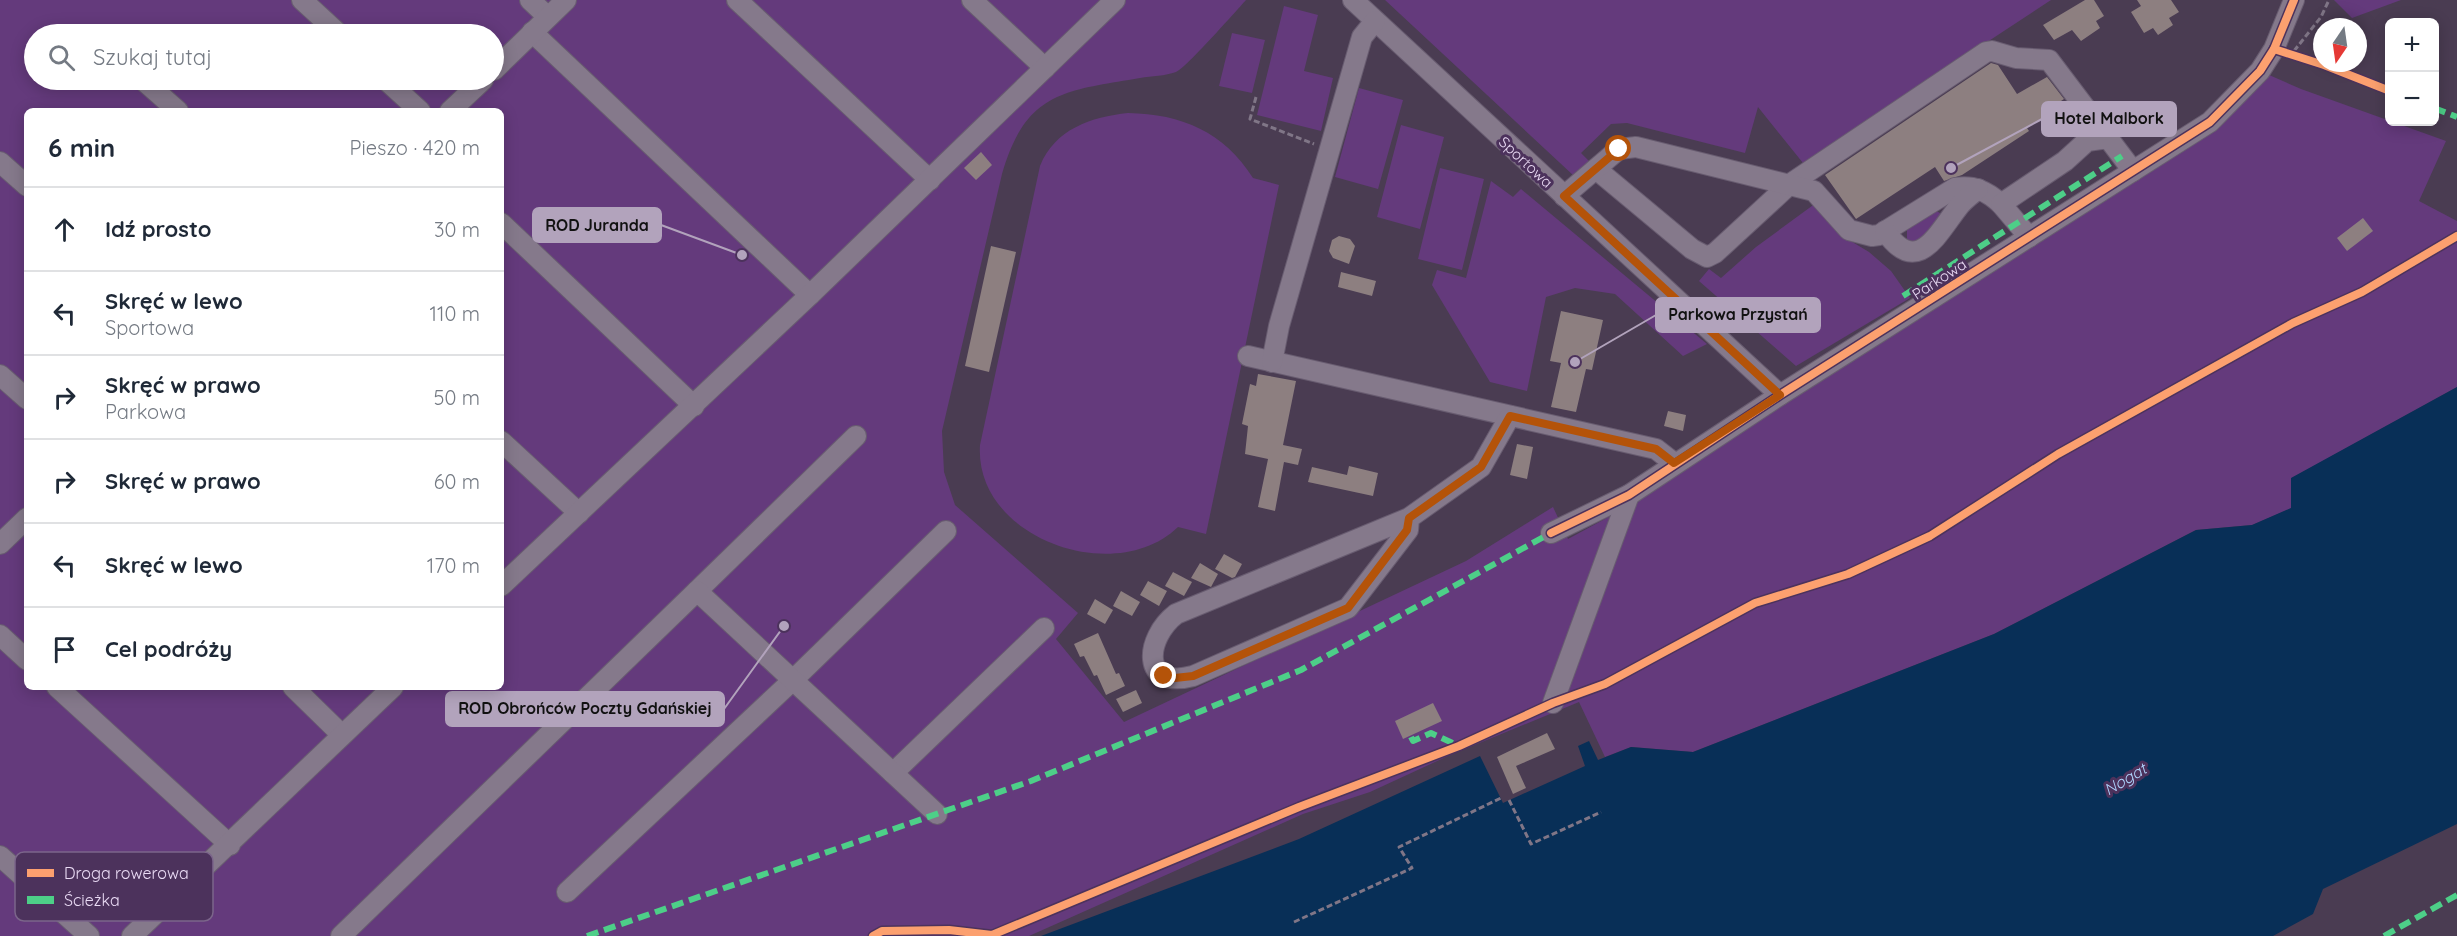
<!DOCTYPE html>
<html lang="pl">
<meta charset="utf-8">
<style>
body{margin:0;font-family:Quicksand,sans-serif;background:#f6f6f7;color:#1f2937}
.controls{position:absolute;right:18px;top:18px;display:grid;overflow:hidden;border-radius:9px;box-shadow:0 3px 15px #0003}
.controls button{width:54px;height:54px;display:grid;place-items:center;padding:0;border:0;border-bottom:2px solid #e0e1e3;background:#fff;color:#1f2937;font:30px sans-serif}
.compass{position:absolute;left:2313px;top:18px;width:54px;height:54px;border-radius:50%;background:#fff;box-shadow:0 3px 15px #0003;rotate:193deg}
.stop{position:absolute;width:18px;height:18px;margin:-14px;border:4px solid #b45309;border-radius:50%;background:#fff}
.stop.end{background:#b45309;border-color:#fff;box-shadow:0 2px 6px #0008}
.list{margin:0;padding:0;list-style:none}
h2{display:flex;justify-content:space-between;align-items:center;height:78px;margin:0;padding:0 24px;font-size:26px}
h2 small{font-size:20px;font-weight:400;color:#747a83}
.list li{display:grid;grid-template-columns:39px 1fr auto;gap:18px;align-items:center;box-sizing:border-box;height:84px;padding:0 24px;border-top:2px solid #e0e1e3}
.list b{display:block;font-size:22px;white-space:nowrap}
.list p{margin:0;font-size:20px;white-space:nowrap;color:#747a83}
.list em{font-size:20px;font-style:normal;color:#747a83}
.icon{flex:none;width:33px;height:33px;fill:none;stroke:currentColor;stroke-width:2;stroke-linecap:round;stroke-linejoin:round}
.map{position:relative;flex:none;width:2457px;height:936px;overflow:hidden}
.search{position:absolute;background:#fff;box-shadow:0 3px 15px #0003;left:24px;top:24px;width:480px;height:66px;display:flex;align-items:center;gap:15px;box-sizing:border-box;padding:0 21px;border-radius:33px;color:#747a83;font-size:22px}
.panel{position:absolute;background:#fff;box-shadow:0 3px 15px #0003;left:24px;top:108px;width:480px;height:582px;border-radius:9px}
.map>svg:first-child{display:block}
</style>
<div class="map">
<svg width="2457" height="936" viewBox="0 0 2457 936">
<rect width="100%" height="100%" fill="#4a3c52"/>
<g fill="#643a7c" fill-rule="evenodd">
<path d="M0 0H1246C1236 11 1185 69 1176 72 1165 76 1152 76 1140 78 1065 91 1026 91 1002 174L942 431 944 472 955 505 1078 613 1056 639 1124 722 1466 561 1553 507 1568 539 1640 500 1928 302 2179 142 2260 71 2301 89 2446 141 2419 201 2457 221V387L2292 478V508L2252 525 2196 530 1994 634 1693 752 1631 747 1605 757 1579 702 1448 756 1370 792 1303 814 1029 936H0ZM34 34H494V80H34ZM27 111H501V687H27Z"/>
<polygon points="1385,0 2051,0 1803,163 1758,107 1745,153 1627,123 1611,124 1581,153 1590,162 1574,176"/>
<polygon points="2334,0 2401,0 2352,18"/>
<polygon points="1284,6 1318,15 1304,71 1333,78 1321,131 1257,115"/>
<polygon points="1232,33 1265,40 1252,93 1219,86"/>
<polygon points="1359,88 1403,100 1378,189 1335,177"/>
<path d="M1128 113C1182 114 1224 132 1253 178L1279 185 1206 534 1178 527C1115 588 974 538 980 445L1040 166C1055 129 1091 117 1128 113Z"/>
<polygon points="1401,125 1444,137 1420,229 1377,217"/>
<polygon points="1440,168 1484,179 1462,270 1418,259"/>
<polygon points="1491,181 1513,197 1521,189 1707,344 1683,356 1615,294 1575,288 1546,297 1527,391 1490,382 1432,285 1437,270 1466,278"/>
<polygon points="1816,203 1839,234 1869,252 1891,271 1910,298 1796,366 1699,281 1709,269 1721,278 1756,247"/>
<polygon points="1936,211 1942,214 1927,238 1914,243 1907,239 1907,229"/>
</g>
<polygon fill="#082f57" points="2457,387 2457,824 2323,889 2313,914 2273,936 1041,936 1299,839 1480,756 1503,803 1585,766 1578,746 1589,741 1598,760 1631,747 1693,752 1994,634 2196,530 2252,525 2291,508 2291,478"/>
<g fill="#8d7f80">
<polygon points="2085,0 2094,0 2104,16 2096,21 2100,28 2081,41 2072,30 2054,40 2043,25"/>
<polygon points="2137,0 2171,0 2179,12 2169,18 2173,25 2158,35 2153,28 2144,33 2131,12 2141,6"/>
<polygon points="1991,63 1998,65 2017,94 2047,77 2064,99 2058,103 2056,112 2049,116 2046,116 2027,128 2029,131 1962,175 1944,181 1935,167 1856,219 1825,175"/>
<polygon points="981,152 992,165 976,180 964,168"/>
<polygon points="2363,218 2373,231 2347,251 2337,238"/>
<polygon points="1339,236 1350,239 1355,246 1349,264 1333,258 1329,251 1332,240"/>
<polygon points="991,246 1016,252 989,372 965,366"/>
<polygon points="1341,272 1376,281 1372,296 1338,287"/>
<polygon points="1561,311 1603,320 1592,370 1586,369 1576,412 1551,407 1561,363 1550,361"/>
<polygon points="1258,374 1296,381 1283,445 1302,449 1298,465 1284,462 1275,511 1258,507 1268,459 1245,454 1248,426 1242,424 1250,384 1256,386"/>
<polygon points="1668,411 1686,415 1683,431 1664,426"/>
<polygon points="1517,444 1533,447 1527,479 1510,475"/>
<polygon points="1349,466 1378,473 1373,496 1308,482 1312,467 1347,475"/>
<polygon points="1224,554 1242,564 1235,577 1232,578 1215,569"/>
<polygon points="1200,563 1218,574 1211,587 1191,578"/>
<polygon points="1173,572 1192,582 1184,596 1165,586"/>
<polygon points="1148,581 1167,591 1159,606 1140,595"/>
<polygon points="1121,591 1140,602 1132,616 1113,606"/>
<polygon points="1095,599 1113,610 1105,624 1087,614"/>
<polygon points="1098,633 1116,674 1119,673 1125,686 1106,695 1097,675 1094,676 1084,656 1080,657 1074,644"/>
<polygon points="1136,690 1142,703 1123,712 1116,699"/>
<polygon points="1433,703 1442,721 1403,739 1395,721"/>
<polygon points="1547,733 1555,749 1516,766 1526,788 1513,794 1497,757"/>
</g>
<g fill="none" stroke-linecap="round" stroke-linejoin="round">
<defs>
<g id="minor">
<polyline points="302,0 339,34"/>
<polyline points="530,0 548,17"/>
<polyline points="737,0 930,180"/>
<polyline points="972,0 1045,68"/>
<polyline points="1353,0 1780,395"/>
<polyline points="532,32 810,295"/>
<polyline points="494,70 566,0"/>
<polyline points="143,80 178,111"/>
<polyline points="386,80 420,111"/>
<polyline points="450,111 483,80"/>
<polyline points="0,162 27,186"/>
<polyline points="1596,169 1692,249 1707,257 1715,253 1790,184 1986,52 1992,51 2016,58 2049,60 2108,138"/>
<path d="M1564 196 1619 149 1636 147 1814 191 1849 230 1872 236 1879 235 1955 188C1974 185 1987 191 2001 204"/>
<polyline points="501,223 694,406"/>
<path d="M1885 231C1918 279 1938 232 1960 205 1965 199 1972 194 1978 189"/>
<polyline points="2029,237 2001,204 2065,161 2087,141 2108,138 2133,171"/>
<polyline points="1248,356 1656,449 1674,463"/>
<polyline points="1272,362 1279,326 1362,37 1375,21"/>
<polyline points="0,375 27,399"/>
<polyline points="501,441 579,513"/>
<path d="M1409 518 1408 530 1348 608 1193 676C1140 690 1145 638 1176 614L1409 518 1481 467 1510 416"/>
<polyline points="1551,533 1629,495 1780,395 2210,122 2260,71 2274,49 2294,0"/>
<polyline points="0,544 27,518"/>
<polyline points="501,586 813,292 1115,0"/>
<polyline points="697,591 856,436"/>
<polyline points="0,635 27,660"/>
<polyline points="57,687 230,845"/>
<polyline points="293,687 342,735"/>
<polyline points="1553,703 1629,495"/>
<polyline points="893,773 1044,628"/>
<polyline points="0,856 89,936"/>
<polyline points="567,892 793,680 946,531"/>
<polyline points="132,936 393,687"/>
<polyline points="341,936 697,591 937,814"/>
</g>
</defs>
<use href="#minor" stroke="#685c70" stroke-width="22"/>
<g stroke="#807687" stroke-width="3" stroke-dasharray="6 3" stroke-linecap="butt">
<polyline points="2294,51 2321,17 2329,0"/>
<polyline points="1256,97 1250,119 1314,144"/>
<polyline points="1509,800 1531,844 1601,812"/>
<polyline points="1294,922 1412,868 1399,847 1501,798"/>
</g>
<use href="#minor" stroke="#85798b" stroke-width="20"/>
<g stroke="#4dcf88" stroke-width="6" stroke-dasharray="12 6" stroke-linecap="butt">
<polyline points="2434,108 2457,117"/>
<polyline points="1903,296 2122,156"/>
<polyline points="1411,737 1413,741 1431,733 1459,746"/>
<polyline points="587,936 1031,781 1301,670 1551,533"/>
<polyline points="2384,936 2457,895"/>
</g>
<defs>
<g id="cycleway">
<polyline points="2274,49 2324,65 2390,91"/>
<polyline points="1551,533 1629,495 1780,395 2210,122 2260,71 2274,49 2294,0"/>
<polyline points="873,936 882,931 949,930 992,935 1299,807 1459,746 1553,703 1605,684 1755,603 1848,574 1930,536 2058,454 2293,323 2362,292 2457,236"/>
</g>
</defs>
<use href="#cycleway" stroke="#4c325c" stroke-width="11"/>
<use href="#cycleway" stroke="#fca06f" stroke-width="8"/>
</g>
<g fill="none" stroke-linecap="round" stroke-linejoin="round">
<polyline stroke="#b45309" stroke-width="8" points="1164,676 1175,678 1193,676 1348,608 1407,530 1409,518 1481,467 1510,416 1656,449 1674,463 1780,395 1564,196 1619,149"/>
</g>
<g text-anchor="middle" dominant-baseline="central" stroke-width="6" stroke-linejoin="round" paint-order="stroke">
<g font-size="15" fill="#eadbf5" stroke="#4c325c">
<text transform="translate(1526 162) rotate(43)">Sportowa</text>
<text transform="translate(1939 279) rotate(-33)">Parkowa</text>
</g>
<g font-size="16" font-style="italic" fill="#afd4fd" stroke="#4c325c">
<text transform="translate(2125 779) rotate(-31)">Nogat</text>
</g>
</g>
<rect x="15" y="852" width="198" height="69" rx="9" fill="#4c325c" stroke="#7b658a" stroke-width="1.5"/>
<rect x="27" y="869" width="27" height="8" fill="#fca06f"/>
<rect x="27" y="896" width="27" height="8" fill="#4dcf88"/>
<g font-size="16" fill="#eadbf5">
<text x="64" y="879">Droga rowerowa</text>
<text x="64" y="906">Ścieżka</text>
</g>
<path fill="none" stroke="#b2a3bc" stroke-width="2" d="M1951 168L2042 119M742 255L661 225M1575 362L1656 315M784 626L724 709"/>
<g fill="#b2a3bc" stroke="#4c325c" stroke-width="2">
<circle cx="1951" cy="168" r="6"/>
<circle cx="742" cy="255" r="6"/>
<circle cx="1575" cy="362" r="6"/>
<circle cx="784" cy="626" r="6"/>
</g>
<g fill="#b2a3bc" stroke="#b2a3bc" stroke-width="2">
<rect x="2042" y="102" width="134" height="34" rx="6"/>
<rect x="533" y="208" width="128" height="34" rx="6"/>
<rect x="1656" y="298" width="164" height="34" rx="6"/>
<rect x="446" y="692" width="278" height="34" rx="6"/>
</g>
<g font-size="16" text-anchor="middle" font-weight="bold" fill="#111">
<text x="2109" y="124">Hotel Malbork</text>
<text x="597" y="231">ROD Juranda</text>
<text x="1738" y="320">Parkowa Przystań</text>
<text x="585" y="714">ROD Obrońców Poczty Gdańskiej</text>
</g>
</svg>
<div class="controls">
<button>+</button>
<button>−</button>
</div>
<svg class="compass" viewBox="-18 -18 36 36"><path d="M0-13l5 13h-10z" fill="#e53935"/><path d="M0 13l5-13h-10z" fill="#747a83"/></svg>
<div class="stop" style="left:1619px;top:149px"></div>
<div class="stop end" style="left:1164px;top:676px"></div>
<div class="search"><svg class="icon" aria-label="search" viewBox="0 0 24 24"><circle cx="10" cy="10" r="6"/><path d="M15 15l6 6"/></svg>Szukaj tutaj</div>
<section class="panel">
<h2>6 min<small>Pieszo · 420 m</small></h2>
<ul class="list">
<li><svg class="icon" aria-label="ahead" viewBox="0 0 24 24"><path d="M12 20V5M6 11l6-6 6 6"/></svg><div><b>Idź prosto</b></div><em>30 m</em></li>
<li><svg class="icon" aria-label="left" viewBox="0 0 24 24"><path d="M17 20v-9H6M10 6l-5 5 5 5"/></svg><div><b>Skręć w lewo</b><p>Sportowa</p></div><em>110 m</em></li>
<li><svg class="icon" aria-label="right" viewBox="0 0 24 24"><path d="M7 20v-9h11M14 6l5 5-5 5"/></svg><div><b>Skręć w prawo</b><p>Parkowa</p></div><em>50 m</em></li>
<li><svg class="icon" aria-label="right" viewBox="0 0 24 24"><path d="M7 20v-9h11M14 6l5 5-5 5"/></svg><div><b>Skręć w prawo</b></div><em>60 m</em></li>
<li><svg class="icon" aria-label="left" viewBox="0 0 24 24"><path d="M17 20v-9H6M10 6l-5 5 5 5"/></svg><div><b>Skręć w lewo</b></div><em>170 m</em></li>
<li><svg class="icon" aria-label="arrive" viewBox="0 0 24 24"><path d="M6 21V4h12l-3 4 3 4H6"/></svg><div><b>Cel podróży</b></div></li>
</ul>
</section>
</div>
